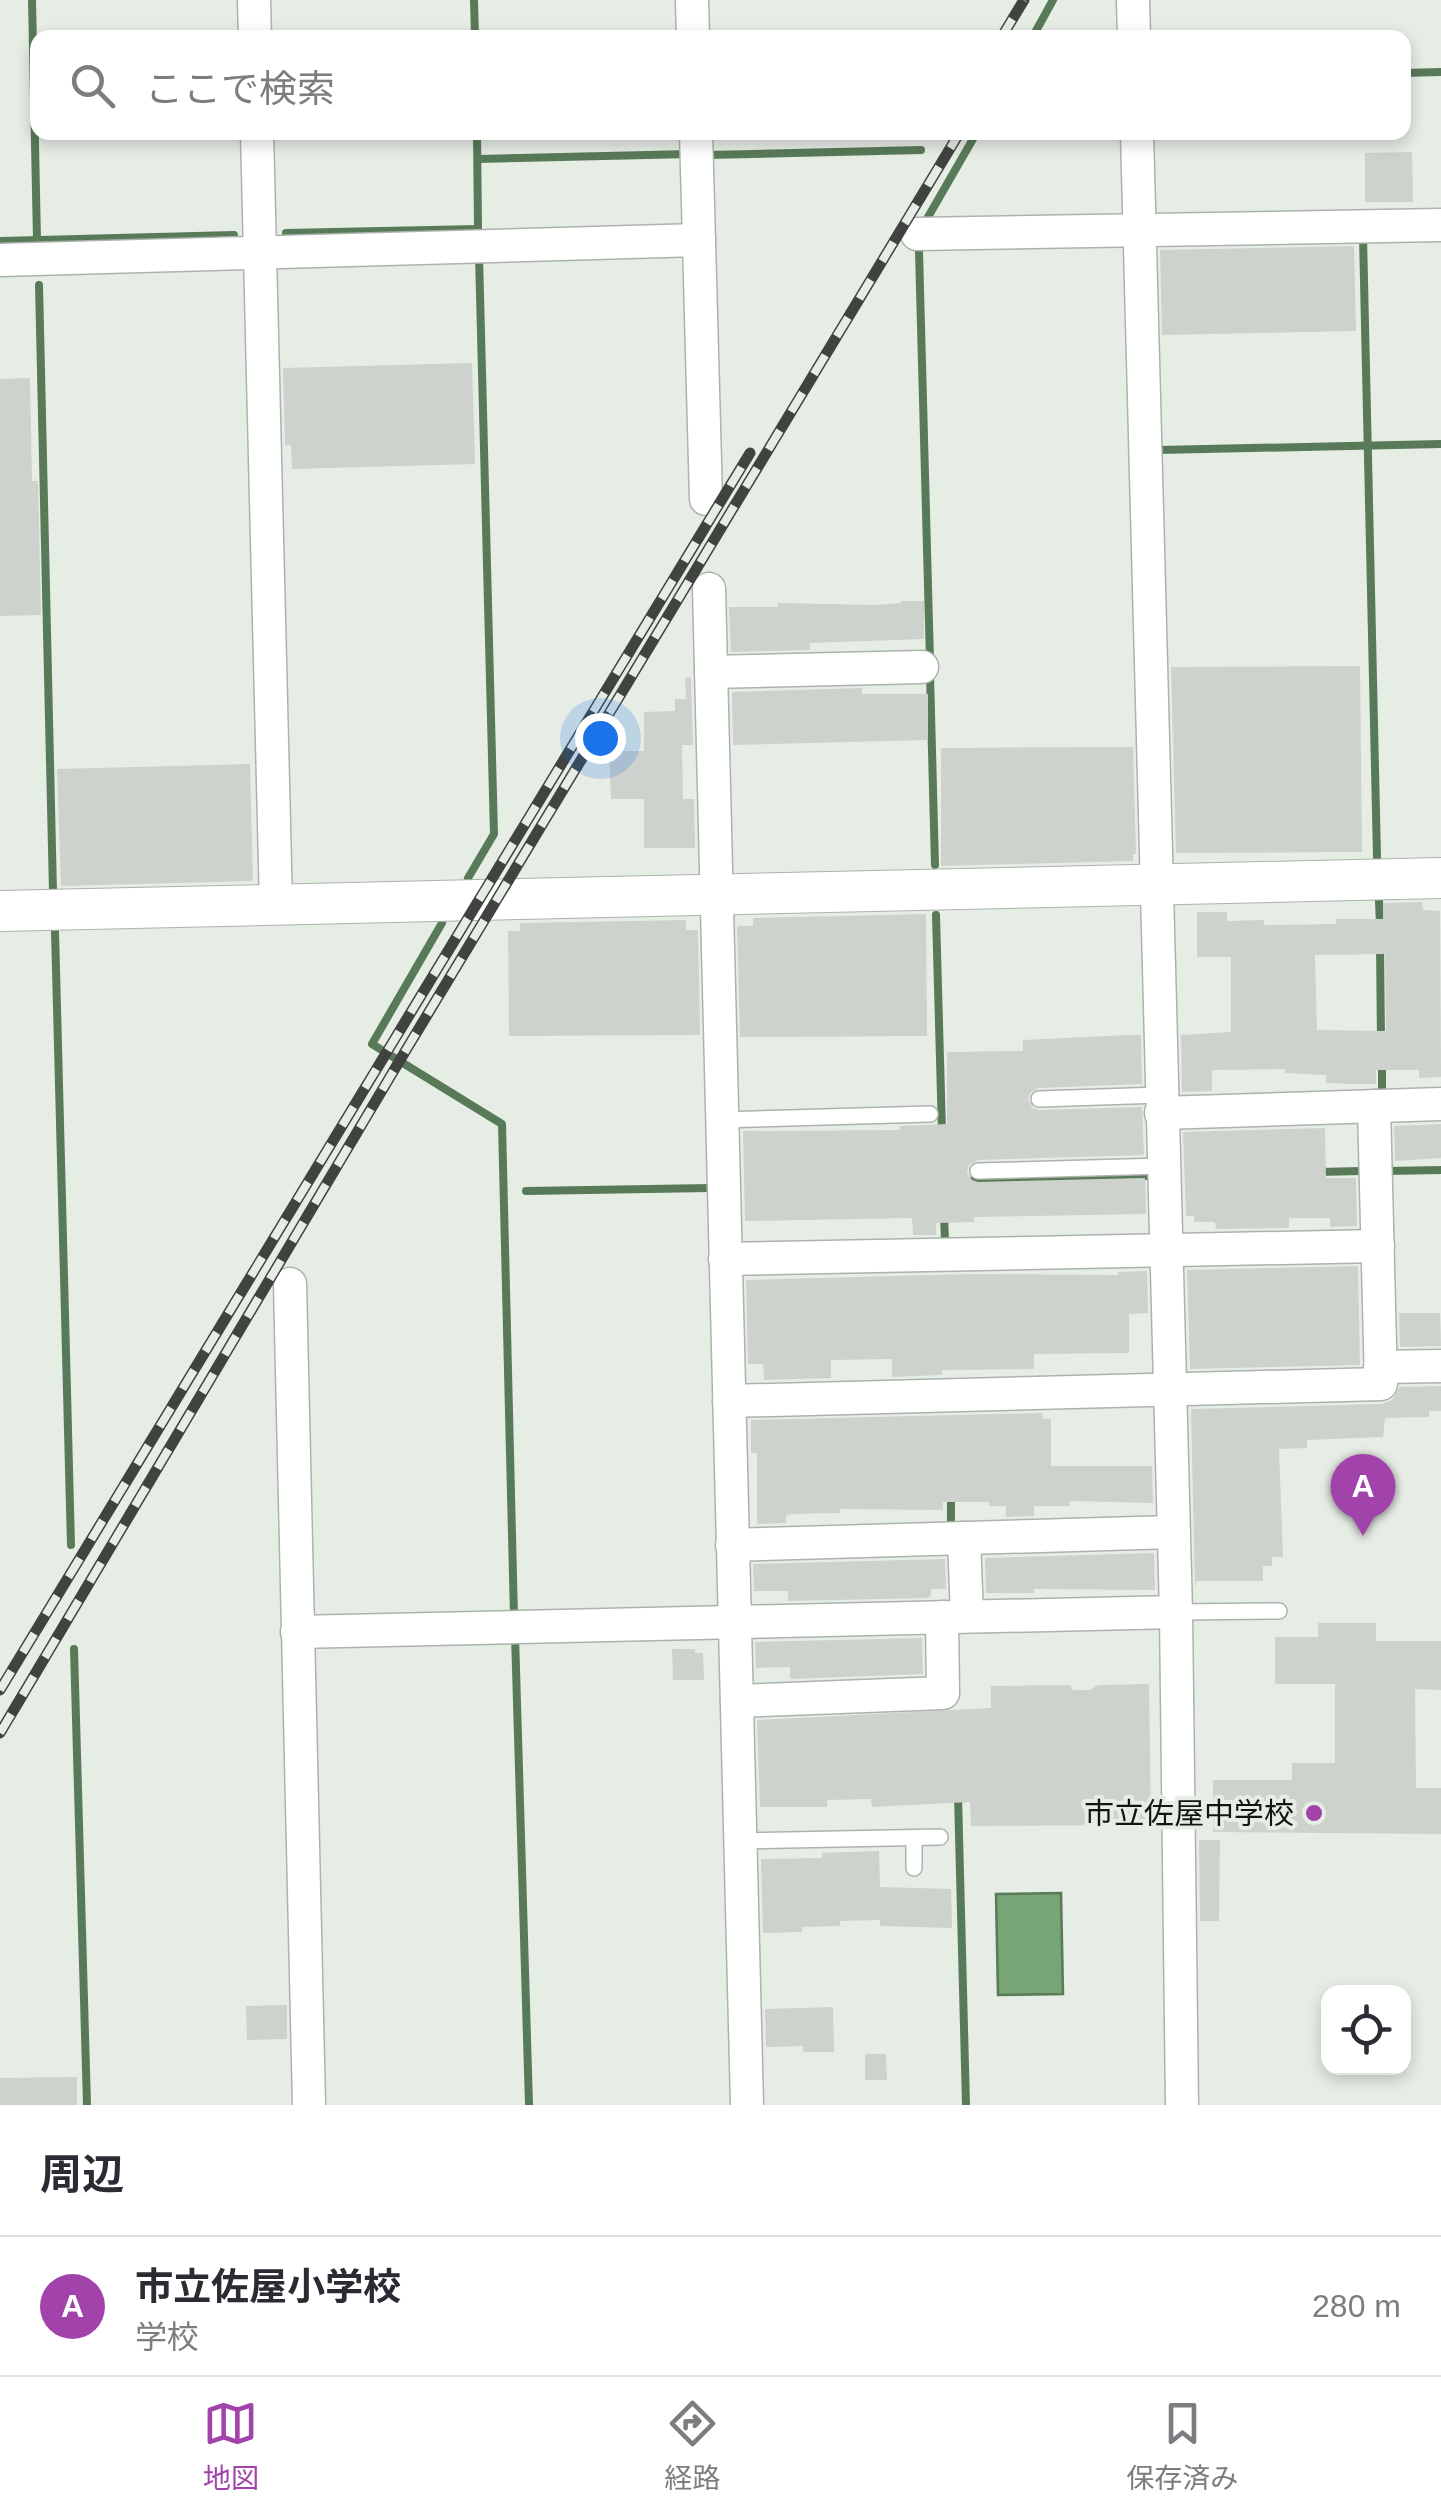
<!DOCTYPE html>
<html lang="ja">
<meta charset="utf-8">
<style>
body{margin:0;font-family:Arial,"Noto Sans JP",sans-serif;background:#f2f2f3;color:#2b2b33}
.controls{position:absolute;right:30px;bottom:30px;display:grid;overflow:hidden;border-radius:20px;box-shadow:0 5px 15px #0003}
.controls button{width:90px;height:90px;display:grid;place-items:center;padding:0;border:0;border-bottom:2px solid #e1e1e2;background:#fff;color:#2b2b33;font:50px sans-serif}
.you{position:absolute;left:600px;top:738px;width:35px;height:35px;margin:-25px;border:8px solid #fff;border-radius:50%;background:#1a73e8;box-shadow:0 0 0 15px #1a73e833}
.badge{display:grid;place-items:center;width:65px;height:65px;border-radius:50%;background:#a243ac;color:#fff;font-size:32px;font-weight:700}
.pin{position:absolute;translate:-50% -82px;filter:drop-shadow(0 2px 5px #0008)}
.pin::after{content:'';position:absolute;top:52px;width:35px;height:30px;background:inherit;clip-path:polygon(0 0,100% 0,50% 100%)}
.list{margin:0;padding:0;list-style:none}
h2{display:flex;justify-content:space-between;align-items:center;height:130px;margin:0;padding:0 40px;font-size:42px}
h2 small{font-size:32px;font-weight:400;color:#7c7c81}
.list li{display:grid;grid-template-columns:65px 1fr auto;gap:30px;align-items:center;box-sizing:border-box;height:140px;padding:0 40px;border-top:2px solid #e1e1e2}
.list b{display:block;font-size:38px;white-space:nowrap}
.list p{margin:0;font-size:32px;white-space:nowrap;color:#7c7c81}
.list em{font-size:32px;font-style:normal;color:#7c7c81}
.icon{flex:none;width:55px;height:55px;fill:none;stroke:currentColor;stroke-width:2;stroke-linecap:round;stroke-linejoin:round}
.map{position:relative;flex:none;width:1441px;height:2105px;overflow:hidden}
.search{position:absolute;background:#fff;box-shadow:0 5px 15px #0003;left:30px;right:30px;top:30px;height:110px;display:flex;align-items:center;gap:25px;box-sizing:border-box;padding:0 35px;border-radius:20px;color:#7c7c81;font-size:38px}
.sheet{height:270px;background:#fff}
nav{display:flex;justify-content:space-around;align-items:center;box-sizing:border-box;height:140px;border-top:2px solid #e1e1e2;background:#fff;font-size:28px;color:#7c7c81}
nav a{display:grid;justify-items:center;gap:5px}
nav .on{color:#a243ac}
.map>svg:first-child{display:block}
</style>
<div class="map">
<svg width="1441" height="2105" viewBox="0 0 1441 2105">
<rect width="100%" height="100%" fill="#e6ede5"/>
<polygon fill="#77a576" stroke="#597a58" stroke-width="2.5" points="1061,1893 1063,1994 998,1995 996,1894"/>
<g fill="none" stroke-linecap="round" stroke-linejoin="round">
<g stroke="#597a58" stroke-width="8">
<polyline points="32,0 37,240"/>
<polyline points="474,0 475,38"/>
<polyline points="1032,38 1053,0"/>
<polyline points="1404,73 1441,72"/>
<polyline points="477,132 478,229"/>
<polyline points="707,155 921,150"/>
<polyline points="478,159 690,154"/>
<polyline points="924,224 977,132"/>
<polyline points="286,233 478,229 478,237"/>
<polyline points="1363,236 1377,857"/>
<polyline points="0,241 234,235"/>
<polyline points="919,251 930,661"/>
<polyline points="39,285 53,892"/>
<polyline points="1159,450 1441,444"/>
<polyline points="930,675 935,865"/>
<polyline points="468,878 494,834 479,256"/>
<polyline points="1379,900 1380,926"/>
<polyline points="936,915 942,1131"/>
<polyline points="442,923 372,1044 502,1124 514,1617"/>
<polyline points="55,931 71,1545"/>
<polyline points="1380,945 1381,1041"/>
<polyline points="1382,1060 1382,1092"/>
<polyline points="1386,1171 1441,1170"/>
<polyline points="1318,1172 1361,1171"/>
<polyline points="965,1181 1146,1176"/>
<polyline points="526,1191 710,1188"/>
<polyline points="944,1215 945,1241"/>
<polyline points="951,1496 951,1521"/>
<polyline points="515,1635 529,2105"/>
<polyline points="74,1649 87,2105"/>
<polyline points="958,1796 966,2105"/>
</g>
</g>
<g fill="#cdd3cc" fill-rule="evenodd">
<polygon points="1412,152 1413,202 1365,202 1365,153"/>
<polygon points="1354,246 1356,331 1162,335 1160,250"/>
<polygon points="472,363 475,464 292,469 291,445 285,445 283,368"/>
<polygon points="30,378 32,481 38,481 41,615 0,616 0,379"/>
<polygon points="901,601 924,601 924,639 810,643 810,650 731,652 729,607 778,607 778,603 876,605 901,603"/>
<polygon points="1360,666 1362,852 1176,853 1171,667"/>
<polygon points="691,677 693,745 682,745 683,799 694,799 695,848 644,848 644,799 611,799 609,751 644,751 644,712 675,711 675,699 686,699 685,678"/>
<polygon points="862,688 862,694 928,694 928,740 733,745 732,692"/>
<polygon points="1133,747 1136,854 1133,854 1133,861 941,866 941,748"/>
<polygon points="250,764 253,881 61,886 57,769"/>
<path d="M1422 902 1423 910 1440 911 1441 1077 1419 1078V1070H1376V1084H1352L1326 1083V1075L1285 1073V1069L1212 1070V1091L1182 1092 1181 1035 1231 1032V957H1197V912H1227V921L1264 920V925L1336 924V919H1383V903ZM1385 954 1386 1031 1317 1030 1315 955Z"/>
<polygon points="926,914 927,1036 740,1037 737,926 753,926 753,918"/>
<polygon points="686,920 686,930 698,930 700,1035 509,1036 508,931 520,931 520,923"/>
<polygon points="1129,1035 1141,1035 1142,1084 1039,1088 1030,1093 1028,1100 1033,1108 1039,1110 1142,1107 1144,1155 978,1160 969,1165 967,1172 972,1180 978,1182 1145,1178 1146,1214 974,1217 974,1222 936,1223 936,1235 913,1235 912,1218 745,1221 743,1131 900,1130 900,1126 947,1124 947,1052 1023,1051 1023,1040"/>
<polygon points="1441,1124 1441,1158 1395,1161 1394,1126"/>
<polygon points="1325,1128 1326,1178 1356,1178 1357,1226 1330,1227 1330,1218 1289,1218 1289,1228 1216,1229 1215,1222 1194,1222 1194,1216 1186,1216 1183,1132"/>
<polygon points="1358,1266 1360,1365 1190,1369 1187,1270"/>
<polygon points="1147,1271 1148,1313 1129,1314 1129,1353 1034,1354 1034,1369 942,1370 942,1375 892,1377 892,1359 831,1360 831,1378 764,1380 763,1364 748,1364 746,1280 973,1274 1118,1275 1118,1272"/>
<polygon points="1399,1313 1440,1313 1441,1346 1400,1347"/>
<polygon points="1441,1386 1441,1411 1429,1411 1429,1417 1385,1418 1383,1437 1307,1440 1307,1448 1279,1449 1283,1557 1272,1557 1272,1566 1263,1566 1263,1581 1196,1581 1195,1590 1191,1409 1382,1404 1392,1400 1400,1387"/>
<polygon points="1042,1413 1043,1419 1051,1419 1051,1466 1152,1466 1153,1503 1070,1501 1070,1506 1034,1506 1034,1516 1006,1517 1006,1506 989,1506 989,1502 943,1502 943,1510 840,1509 840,1513 791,1514 786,1516 786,1523 757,1524 757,1453 751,1453 751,1420"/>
<polygon points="1154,1553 1155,1590 1034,1589 1034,1593 986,1593 985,1558"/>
<polygon points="945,1559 946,1589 931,1589 931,1596 927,1598 788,1601 788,1591 754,1591 753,1564"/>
<polygon points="1318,1623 1376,1623 1376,1641 1441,1641 1441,1690 1415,1689 1416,1788 1441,1788 1441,1834 1213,1832 1213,1780 1292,1780 1292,1763 1335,1763 1335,1684 1275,1684 1275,1637 1318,1637"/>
<polygon points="922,1638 923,1674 790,1679 790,1667 756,1668 755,1642"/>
<polygon points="672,1649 695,1649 695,1653 703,1653 704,1680 673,1680"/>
<polygon points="1149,1684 1151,1825 971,1826 970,1802 872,1807 871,1799 827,1800 827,1807 760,1807 757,1720 991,1708 991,1686 1070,1685 1073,1690 1090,1690 1098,1685"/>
<polygon points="1199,1840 1220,1840 1219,1921 1200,1921"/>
<polygon points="879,1851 880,1887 951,1889 952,1928 880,1926 880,1920 840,1921 840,1926 802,1927 802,1932 763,1933 761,1859 822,1858 822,1853"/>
<polygon points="287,2005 287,2039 247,2040 246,2006"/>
<polygon points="833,2007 834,2052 803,2052 803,2046 766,2047 765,2009"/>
<polygon points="865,2054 886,2054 887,2080 865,2080"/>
<polygon points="77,2077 77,2105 0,2105 0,2078"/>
</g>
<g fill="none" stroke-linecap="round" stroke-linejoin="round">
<defs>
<g id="service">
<polyline points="1039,1099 1161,1095"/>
<polyline points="721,1120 930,1114"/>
<polyline points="978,1171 1163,1166"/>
<polyline points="1176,1612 1279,1611"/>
<polyline points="914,1838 914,1868"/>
<polyline points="740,1841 940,1837"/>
</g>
<g id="minor">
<polyline points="254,0 255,38"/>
<polyline points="692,0 693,38"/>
<polyline points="1133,0 1134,38"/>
<polyline points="257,132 276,905"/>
<polyline points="696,132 706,499"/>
<polyline points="1137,132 1176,1612 1182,2105"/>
<polyline points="917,234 1441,225"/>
<polyline points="0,260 699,240"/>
<polyline points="709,589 747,2105"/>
<polyline points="711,672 922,667"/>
<polyline points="1161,1113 1441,1104"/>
<polyline points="725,1259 1378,1246"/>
<polyline points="290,1284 309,2105"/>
<polyline points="1380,1367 1441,1366"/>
<polyline points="729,1401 1381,1384 1374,1106"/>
<polyline points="964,1538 967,1616"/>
<polyline points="732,1545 1173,1532"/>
<polyline points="297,1632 1176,1612"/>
<polyline points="737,1701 943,1693 942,1617"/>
</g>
<polyline id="tertiary" points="0,911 1441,878"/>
</defs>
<use href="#service" stroke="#acb3ac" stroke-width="18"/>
<use href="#minor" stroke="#acb3ac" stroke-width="35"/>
<use href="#tertiary" stroke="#acb3ac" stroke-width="42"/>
<use href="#service" stroke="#fff" stroke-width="15"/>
<use href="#minor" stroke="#fff" stroke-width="32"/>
<use href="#tertiary" stroke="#fff" stroke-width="40"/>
<defs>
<g id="rail">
<polyline points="1001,38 1024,0"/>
<polyline points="0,1690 750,453"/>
<polyline points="0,1733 406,1050 960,132"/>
</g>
</defs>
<use href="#rail" stroke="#40433f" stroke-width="11"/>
<use href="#rail" stroke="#e6ede5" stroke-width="8" stroke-dasharray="22" stroke-linecap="butt"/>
</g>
<circle fill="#a243ac" stroke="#e6ede5" stroke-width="4" cx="1314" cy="1813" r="10"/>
<g text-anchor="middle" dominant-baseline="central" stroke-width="8" stroke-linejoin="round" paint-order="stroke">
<g font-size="30" fill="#131513" stroke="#e6ede5" text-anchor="end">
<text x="1294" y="1813">市立佐屋中学校</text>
</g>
</g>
</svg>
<div class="controls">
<button><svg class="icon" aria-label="locate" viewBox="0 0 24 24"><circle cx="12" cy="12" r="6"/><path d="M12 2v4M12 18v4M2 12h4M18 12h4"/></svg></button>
</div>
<div class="you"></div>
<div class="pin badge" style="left:1363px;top:1536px">A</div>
<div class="search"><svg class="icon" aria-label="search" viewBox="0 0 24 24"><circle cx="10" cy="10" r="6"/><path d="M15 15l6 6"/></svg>ここで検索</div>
</div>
<section class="sheet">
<h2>周辺<small></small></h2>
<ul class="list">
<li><span class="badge">A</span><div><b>市立佐屋小学校</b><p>学校</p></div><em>280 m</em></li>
</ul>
</section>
<nav>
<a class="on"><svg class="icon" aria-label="map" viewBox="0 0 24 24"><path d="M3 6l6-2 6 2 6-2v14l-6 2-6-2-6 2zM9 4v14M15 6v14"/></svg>地図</a>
<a><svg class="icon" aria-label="directions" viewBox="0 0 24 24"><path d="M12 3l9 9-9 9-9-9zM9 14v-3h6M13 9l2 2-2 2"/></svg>経路</a>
<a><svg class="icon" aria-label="saved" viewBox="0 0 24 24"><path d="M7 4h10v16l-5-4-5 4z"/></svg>保存済み</a>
</nav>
